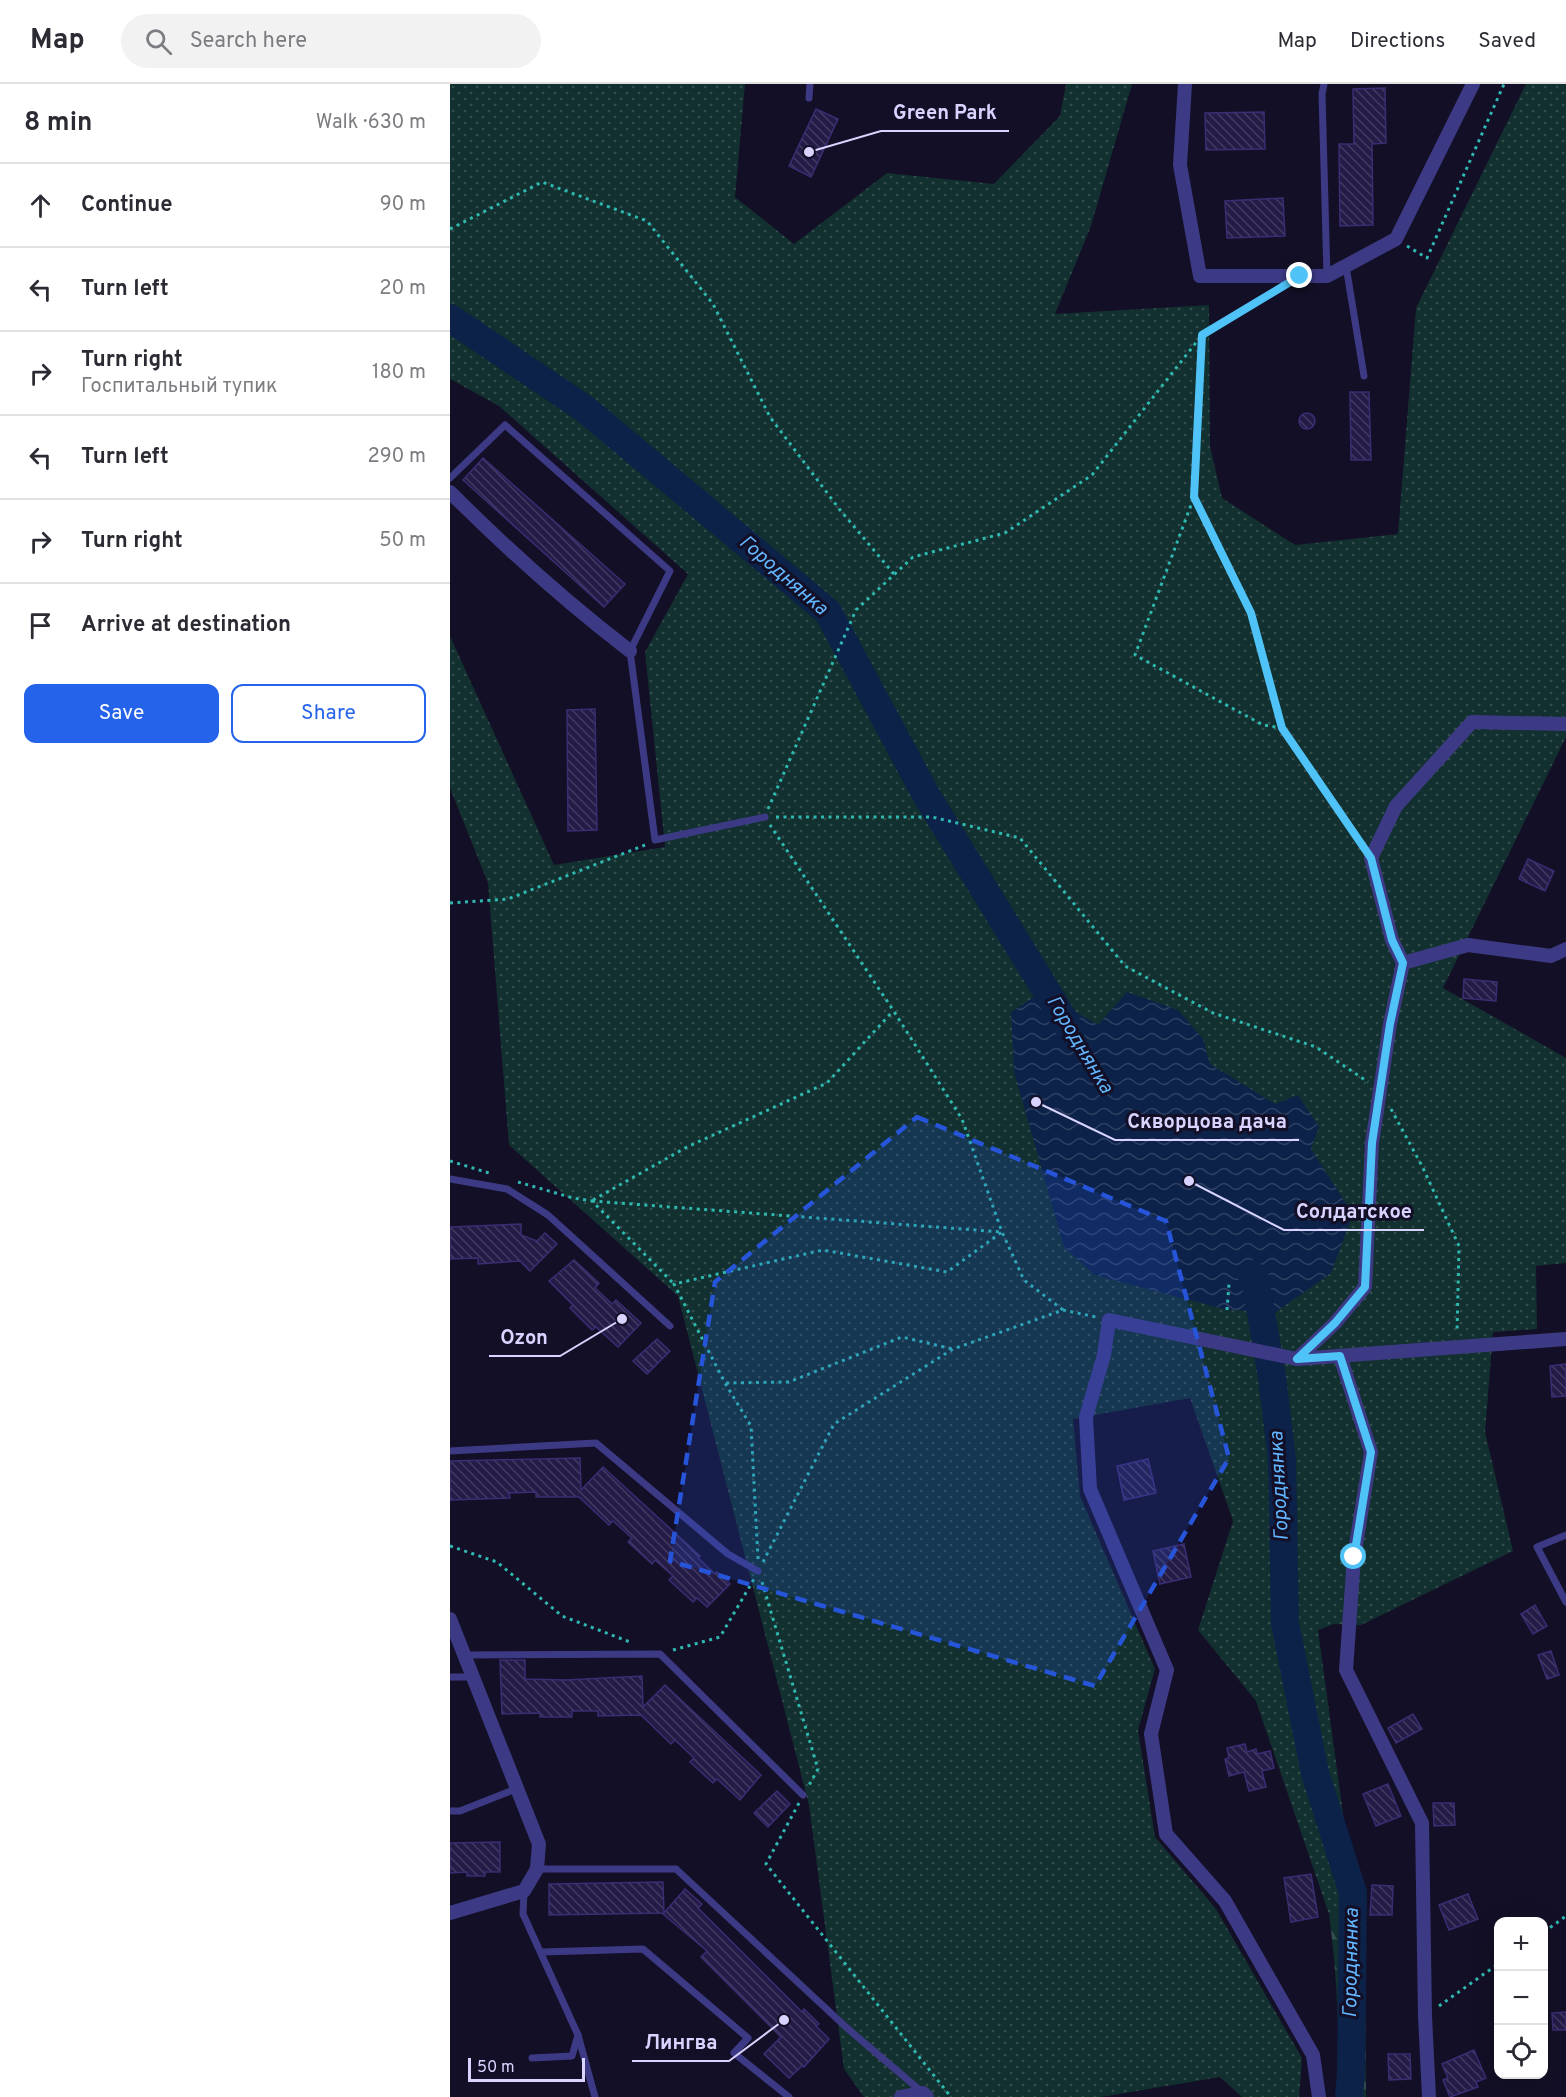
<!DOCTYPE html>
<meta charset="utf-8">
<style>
body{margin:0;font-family:Overpass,sans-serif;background:#f2f2f3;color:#2b2b33}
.controls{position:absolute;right:18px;bottom:18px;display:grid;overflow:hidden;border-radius:12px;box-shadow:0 6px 24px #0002}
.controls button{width:54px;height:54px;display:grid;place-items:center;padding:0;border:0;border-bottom:2px solid #e1e1e2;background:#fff;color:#2b2b33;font:30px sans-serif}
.scale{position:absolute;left:18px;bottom:15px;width:117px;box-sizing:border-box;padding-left:6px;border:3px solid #d9d4ff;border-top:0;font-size:16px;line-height:21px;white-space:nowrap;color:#d9d4ff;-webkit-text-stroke:4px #130f26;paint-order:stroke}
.stop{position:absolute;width:18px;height:18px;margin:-14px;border:4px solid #4fc3f7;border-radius:50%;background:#fff}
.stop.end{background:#4fc3f7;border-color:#fff;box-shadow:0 2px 6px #0008}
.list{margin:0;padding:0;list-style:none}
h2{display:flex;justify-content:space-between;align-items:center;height:78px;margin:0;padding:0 24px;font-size:26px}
h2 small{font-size:20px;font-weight:400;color:#7c7c81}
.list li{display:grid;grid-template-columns:39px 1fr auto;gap:18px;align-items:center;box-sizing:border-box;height:84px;padding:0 24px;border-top:2px solid #e1e1e2}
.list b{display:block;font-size:22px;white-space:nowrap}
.list p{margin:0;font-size:20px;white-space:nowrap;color:#7c7c81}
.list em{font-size:20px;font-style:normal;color:#7c7c81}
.actions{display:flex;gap:12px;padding:18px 24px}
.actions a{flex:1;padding:14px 0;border:2px solid #2563eb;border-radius:12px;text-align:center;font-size:21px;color:#2563eb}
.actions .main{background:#2563eb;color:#fff}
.icon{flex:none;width:33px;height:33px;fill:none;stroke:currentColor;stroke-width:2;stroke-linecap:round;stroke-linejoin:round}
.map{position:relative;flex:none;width:1116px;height:2013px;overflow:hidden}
header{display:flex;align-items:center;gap:36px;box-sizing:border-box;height:84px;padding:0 30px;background:#fff;border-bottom:2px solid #e1e1e2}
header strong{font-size:28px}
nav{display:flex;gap:33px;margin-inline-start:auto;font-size:21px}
.search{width:420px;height:54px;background:#f2f2f3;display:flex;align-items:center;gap:15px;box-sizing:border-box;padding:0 21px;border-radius:33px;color:#7c7c81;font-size:22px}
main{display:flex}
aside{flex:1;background:#fff}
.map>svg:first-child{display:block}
</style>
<header>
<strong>Map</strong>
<div class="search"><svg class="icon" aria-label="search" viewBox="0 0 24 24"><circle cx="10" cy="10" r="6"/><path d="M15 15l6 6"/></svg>Search here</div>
<nav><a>Map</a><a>Directions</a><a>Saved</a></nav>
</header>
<main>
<aside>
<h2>8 min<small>Walk · 630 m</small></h2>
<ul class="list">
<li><svg class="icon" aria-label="ahead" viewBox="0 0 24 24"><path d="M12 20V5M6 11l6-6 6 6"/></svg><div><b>Continue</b></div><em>90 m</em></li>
<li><svg class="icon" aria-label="left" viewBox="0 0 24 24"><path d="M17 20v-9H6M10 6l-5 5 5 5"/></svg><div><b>Turn left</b></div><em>20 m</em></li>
<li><svg class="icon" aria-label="right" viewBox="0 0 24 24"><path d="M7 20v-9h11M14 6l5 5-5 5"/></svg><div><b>Turn right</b><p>Госпитальный тупик</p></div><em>180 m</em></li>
<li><svg class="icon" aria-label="left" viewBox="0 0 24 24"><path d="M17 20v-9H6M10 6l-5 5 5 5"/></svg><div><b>Turn left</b></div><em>290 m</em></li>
<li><svg class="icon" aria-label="right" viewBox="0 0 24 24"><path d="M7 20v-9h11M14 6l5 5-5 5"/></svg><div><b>Turn right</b></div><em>50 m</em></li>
<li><svg class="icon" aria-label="arrive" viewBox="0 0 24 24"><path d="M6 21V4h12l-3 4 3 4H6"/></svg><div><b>Arrive at destination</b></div></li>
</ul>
<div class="actions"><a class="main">Save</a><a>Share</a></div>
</aside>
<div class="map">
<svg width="1116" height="2013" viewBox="0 0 1116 2013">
<defs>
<pattern id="forest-firs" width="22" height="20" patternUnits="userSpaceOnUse" patternTransform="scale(1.5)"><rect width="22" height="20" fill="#12302f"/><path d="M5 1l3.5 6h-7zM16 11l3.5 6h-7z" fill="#344d4e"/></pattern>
<pattern id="park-dots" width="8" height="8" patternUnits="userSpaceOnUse" patternTransform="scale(1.5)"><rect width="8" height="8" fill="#12302f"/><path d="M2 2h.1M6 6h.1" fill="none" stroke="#344d4e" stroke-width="1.8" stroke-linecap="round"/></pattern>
<pattern id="water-waves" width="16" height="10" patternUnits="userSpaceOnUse" patternTransform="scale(1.5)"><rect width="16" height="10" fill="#0c2248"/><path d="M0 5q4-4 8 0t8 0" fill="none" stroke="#2f4163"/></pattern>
<pattern id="building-back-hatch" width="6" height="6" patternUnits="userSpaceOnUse" patternTransform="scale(1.5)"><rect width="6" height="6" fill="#241b47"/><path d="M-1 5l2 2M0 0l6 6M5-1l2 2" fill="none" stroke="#433b63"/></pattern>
</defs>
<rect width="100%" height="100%" fill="#130f26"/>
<path fill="url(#forest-firs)" d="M879 1830 908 1840 915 1867 916 2013H888C890 1950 887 1892 879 1830Z"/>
<polygon fill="url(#park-dots)" points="0,0 295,0 285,113 344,160 437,89 544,100 610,32 616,0 682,0 641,142 605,230 759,221 760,362 772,414 845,461 948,450 966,224 1076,0 1116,0 1116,653 993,904 1116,974 1116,1179 1086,1182 1087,1245 1043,1248 1035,1348 1063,1467 911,1541 884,1540 868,1546 908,1840 879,1830 806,1617 748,1546 783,1437 740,1314 623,1335 630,1412 705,1585 688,1646 705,1753 766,1825 852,1974 849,2013 792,2013 770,1993 651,2013 414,2013 394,1985 359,1721 228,1212 59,1061 38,799 0,704 0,552 104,781 215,763 195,568 238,490 49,322 0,295"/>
<polygon fill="url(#water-waves)" points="592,908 648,941 677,908 728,926 753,955 760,980 825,1020 848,1011 869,1043 861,1065 903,1130 881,1189 826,1228 777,1226 645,1191 614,1163 564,988 561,928"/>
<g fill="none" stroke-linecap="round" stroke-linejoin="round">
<g stroke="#0c2248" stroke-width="28">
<polyline points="0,234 135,325 378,528 475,709 621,947"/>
<polyline points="801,1190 805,1194 822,1293 832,1376 835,1539 865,1689 903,1809 901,1990 899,2013"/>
</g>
</g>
<g fill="url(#building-back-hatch)" stroke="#3b2d73" stroke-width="1.5">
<polygon points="935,4 936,59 922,60 923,141 890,142 889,60 904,60 903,5"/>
<polygon points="366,25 388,35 361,93 339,82"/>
<polygon points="814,28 815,65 756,66 755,29"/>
<polygon points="833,114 835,152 777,154 775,117"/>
<polygon points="900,308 919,308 921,376 901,376"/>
<circle cx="857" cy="337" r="8"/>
<polygon points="33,374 175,500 154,523 13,396"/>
<polygon points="145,625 147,746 118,747 117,626"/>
<polygon points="1078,775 1104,787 1095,807 1069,795"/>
<polygon points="1014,895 1047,898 1046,917 1013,914"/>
<polygon points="71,1140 71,1151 87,1157 95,1149 107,1160 80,1187 70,1177 28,1180 28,1174 0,1175 0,1143"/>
<polygon points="124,1176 149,1199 145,1204 162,1220 166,1216 191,1239 168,1263 146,1243 142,1246 120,1224 123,1221 99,1197"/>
<polygon points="207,1255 220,1267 197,1290 183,1277"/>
<polygon points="1116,1280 1116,1312 1102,1313 1100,1282"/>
<polygon points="130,1374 131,1406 153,1383 250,1472 248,1474 265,1490 267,1488 280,1500 257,1523 247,1514 243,1518 219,1496 223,1492 205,1476 202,1480 178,1458 182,1454 163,1437 159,1441 129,1413 86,1413 86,1408 59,1409 60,1414 0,1416 0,1377"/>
<polygon points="698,1375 706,1409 674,1416 667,1382"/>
<polygon points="734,1460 741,1493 710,1500 703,1467"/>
<polygon points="1085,1521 1097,1542 1083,1550 1071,1530"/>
<polygon points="1101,1567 1109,1591 1097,1595 1088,1571"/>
<polygon points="50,1576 75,1576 75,1595 116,1596 192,1592 193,1623 215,1601 311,1691 290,1716 267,1695 263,1699 240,1678 244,1674 225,1656 221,1660 191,1631 148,1632 148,1627 122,1627 122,1633 90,1633 90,1629 52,1630"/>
<polygon points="963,1630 972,1645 946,1659 938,1644"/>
<polygon points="795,1660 797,1668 806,1665 807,1670 820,1667 824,1684 812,1687 816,1703 799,1707 794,1688 779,1692 775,1675 779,1674 777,1664"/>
<polygon points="938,1700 951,1732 926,1742 913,1710"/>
<polygon points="327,1707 340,1720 318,1743 304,1729"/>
<polygon points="983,1719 1004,1719 1005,1741 984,1742"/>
<polygon points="50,1758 50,1788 35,1788 35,1792 17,1792 17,1788 0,1789 0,1759"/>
<polygon points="861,1790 868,1833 841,1838 834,1794"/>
<polygon points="213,1798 214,1829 99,1831 99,1800"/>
<polygon points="922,1801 943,1802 942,1831 920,1831"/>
<polygon points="235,1805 252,1820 248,1824 352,1928 354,1925 369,1940 366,1942 379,1955 354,1983 352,1982 339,1994 314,1970 331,1953 251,1873 257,1867 213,1830"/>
<polygon points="1018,1810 1028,1835 999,1846 989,1821"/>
<polygon points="1116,1928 1116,1946 1103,1946 1102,1929"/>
<polygon points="1024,1966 1036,1994 1026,1998 1028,2003 1000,2013 993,1996 998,1994 992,1980"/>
<polygon points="938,1970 960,1970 961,1995 939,1996"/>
</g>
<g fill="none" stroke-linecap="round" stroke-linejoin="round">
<g stroke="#2fb8b0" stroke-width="3" stroke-dasharray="3 4.5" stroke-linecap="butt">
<polyline points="0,145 92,98 197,137 263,220 320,333 390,426 444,490"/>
<polyline points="957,162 977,174 1054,0"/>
<polyline points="744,413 801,529 832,644 813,641 685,571 744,413 752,253"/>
<polyline points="832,644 912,761"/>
<polyline points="318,725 406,526 463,473 555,449 642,391 752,251 825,207"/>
<polyline points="326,733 482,733 570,754 675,882 763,929 866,963 918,998"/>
<polyline points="0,819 58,815 195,761"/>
<polyline points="941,1025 972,1082 1009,1162 1007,1249"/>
<polyline points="0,1077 39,1089"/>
<polyline points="68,1098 123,1114 142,1117 224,1200"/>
<polyline points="143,1116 237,1063 377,999 443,927"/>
<polyline points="142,1117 552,1148 574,1196 613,1226"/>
<polyline points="777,1226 779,1200"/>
<polyline points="276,1299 339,1298 452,1253 503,1265"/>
<polyline points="0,1462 47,1478 112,1532 180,1558"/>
<polyline points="308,1475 301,1342 275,1299 224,1200 373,1166 497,1188 552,1148 512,1035 443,926 320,741"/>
<polyline points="313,1478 384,1340 503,1265 613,1226 646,1233"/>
<polyline points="312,1498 368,1685 358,1703"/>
<polyline points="223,1566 270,1553 304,1495"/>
<polyline points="349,1719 316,1780 501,2013"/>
<polyline points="1094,1848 1116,1832"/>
<polyline points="989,1922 1048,1880"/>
</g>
<g stroke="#3d3a85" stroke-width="7">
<polyline points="874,0 872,10 877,192"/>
<polyline points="359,14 360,0"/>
<polyline points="896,182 914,292"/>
<polyline points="0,394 55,341 220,487 180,567 205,756 315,733"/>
<polyline points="0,1095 57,1105 98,1131 220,1242"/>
<polyline points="0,1367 146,1359 278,1470 308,1487"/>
<polyline points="1116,1451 1087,1463 1116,1518"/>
<polyline points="14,1571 210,1570 353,1711"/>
<polyline points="0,1593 22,1593"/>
<polyline points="0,1727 10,1727 68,1704"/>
<polyline points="87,1785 226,1785 397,1944 472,2008"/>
<polyline points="74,1807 73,1830 128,1951 122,1972 82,1974"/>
<polyline points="92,1868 193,1865 298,1954 284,1969 339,2013"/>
<polyline points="128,1951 145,2013"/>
</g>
<g stroke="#3d3a85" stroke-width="14">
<polyline points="735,0 730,81 750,192 877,192 946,155 1023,0"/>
<path d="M0 408C57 465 116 518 180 567"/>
<polyline points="953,879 942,856 921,774 946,722 1022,638 1116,640"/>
<polyline points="890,1272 921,1368 904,1473 896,1586 972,1739 975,1932 979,2013"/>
<polyline points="847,1275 885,1239 915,1203 922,1059 940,940 953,879 1018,861 1101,872 1116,865"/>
<polyline points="0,1535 89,1760 87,1785 74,1807 0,1829"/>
<polyline points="451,2013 473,2009 477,2013"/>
<polyline points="869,2013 863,1971 775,1817 716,1750 701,1650 717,1586 640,1405 636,1333 654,1271 659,1236 847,1275 1116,1255"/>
</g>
</g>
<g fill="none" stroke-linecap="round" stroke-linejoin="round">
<polyline stroke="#4fc3f7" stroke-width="8" points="850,192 752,251 744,413 801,529 832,644 921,774 942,856 953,879 940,940 922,1059 915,1203 885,1239 847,1275 890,1272 921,1368 904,1473"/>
</g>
<path fill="#2655da" fill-opacity="0.2" stroke="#2655da" stroke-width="4.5" stroke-dasharray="12 8" stroke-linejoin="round" d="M467 1033 716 1137 779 1374 645 1602 220 1477 265 1198Z"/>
<g text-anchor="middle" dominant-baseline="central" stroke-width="6" stroke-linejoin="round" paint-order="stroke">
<g font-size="20" font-style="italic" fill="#62b6ff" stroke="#130f26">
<text transform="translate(333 492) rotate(41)">Городнянка</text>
<text transform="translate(629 961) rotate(59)">Городнянка</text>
<text transform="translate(830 1402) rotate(-93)">Городнянка</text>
<text transform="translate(902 1879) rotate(-89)">Городнянка</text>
</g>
</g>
<path fill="none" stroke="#d9d4ff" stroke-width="2" d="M359 68L431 47H559M586 1018L665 1056H849M739 1097L834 1146H974M172 1235L110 1272H39M334 1936L279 1977H182"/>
<g fill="#d9d4ff" stroke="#130f26" stroke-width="2">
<circle cx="359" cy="68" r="6"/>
<circle cx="586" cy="1018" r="6"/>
<circle cx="739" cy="1097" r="6"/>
<circle cx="172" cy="1235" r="6"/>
<circle cx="334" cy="1936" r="6"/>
</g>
<g font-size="20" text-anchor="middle" font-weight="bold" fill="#d9d4ff" stroke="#130f26" stroke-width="6" stroke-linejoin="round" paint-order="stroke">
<text x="495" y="35">Green Park</text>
<text x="757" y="1044">Скворцова дача</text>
<text x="904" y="1134">Солдатское</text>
<text x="74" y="1260">Ozon</text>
<text x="231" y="1965">Лингва</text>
</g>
</svg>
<div class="controls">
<button>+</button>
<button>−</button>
<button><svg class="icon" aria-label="locate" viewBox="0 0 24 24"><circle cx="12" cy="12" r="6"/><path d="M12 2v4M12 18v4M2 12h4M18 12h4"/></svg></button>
</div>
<div class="scale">50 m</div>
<div class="stop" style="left:904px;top:1473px"></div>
<div class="stop end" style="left:850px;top:192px"></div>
</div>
</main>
